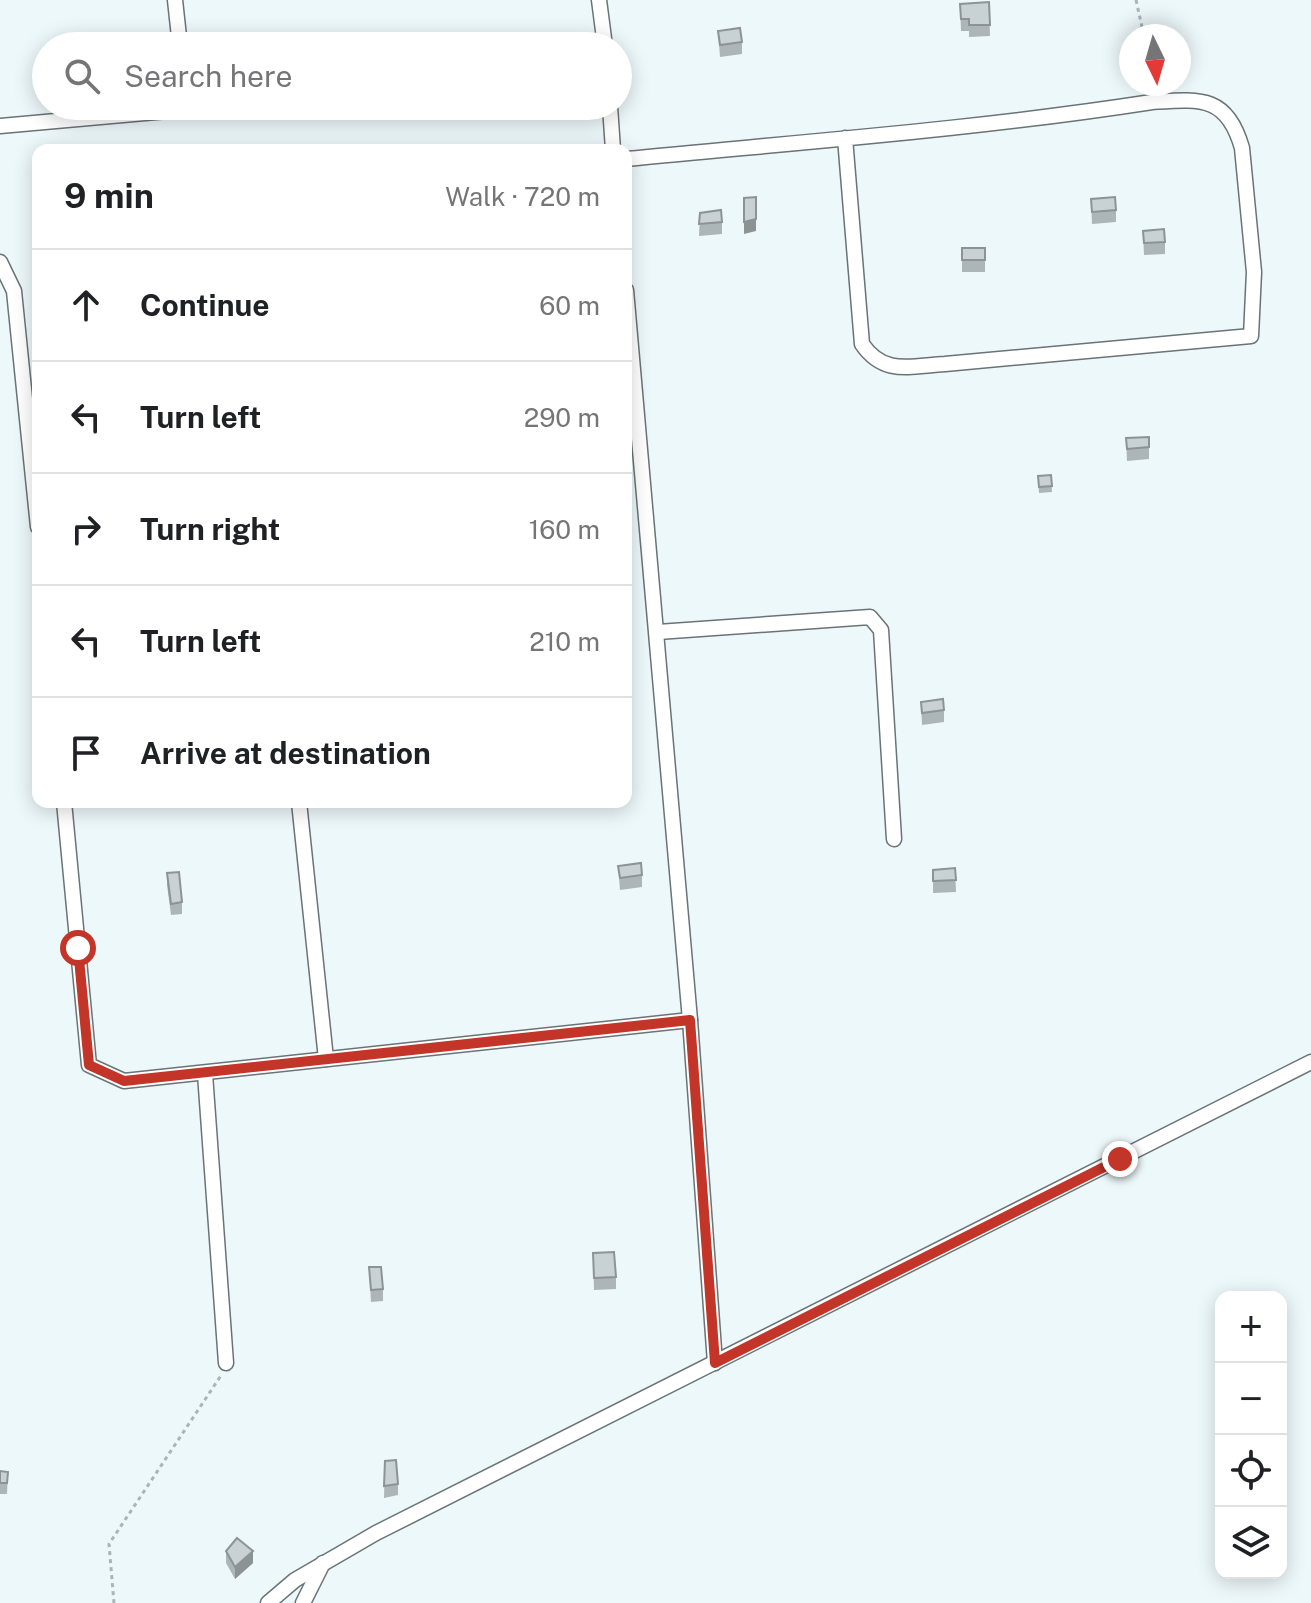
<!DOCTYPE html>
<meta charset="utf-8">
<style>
body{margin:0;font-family:"Public Sans",sans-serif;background:#f2f2f2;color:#202124}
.controls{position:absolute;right:24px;bottom:24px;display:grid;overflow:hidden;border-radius:16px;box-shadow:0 4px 20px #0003}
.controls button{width:72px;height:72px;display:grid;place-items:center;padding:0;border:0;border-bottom:2px solid #e0e0e0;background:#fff;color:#202124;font:40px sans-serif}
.compass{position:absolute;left:1119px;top:24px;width:72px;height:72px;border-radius:50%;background:#fff;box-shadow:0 4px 20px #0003;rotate:175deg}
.stop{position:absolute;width:24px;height:24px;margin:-18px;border:6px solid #c23528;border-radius:50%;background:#fff}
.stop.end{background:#c23528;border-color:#fff;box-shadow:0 2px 8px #0008}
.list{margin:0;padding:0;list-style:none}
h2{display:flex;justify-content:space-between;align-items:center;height:104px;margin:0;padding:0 32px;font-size:34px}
h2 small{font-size:26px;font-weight:400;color:#757577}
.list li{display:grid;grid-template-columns:52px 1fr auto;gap:24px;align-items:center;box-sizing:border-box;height:112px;padding:0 32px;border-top:2px solid #e0e0e0}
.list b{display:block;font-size:30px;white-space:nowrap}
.list em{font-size:26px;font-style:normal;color:#757577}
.icon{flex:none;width:44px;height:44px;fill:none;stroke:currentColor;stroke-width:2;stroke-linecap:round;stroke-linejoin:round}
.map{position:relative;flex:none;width:1311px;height:1603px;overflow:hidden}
.search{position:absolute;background:#fff;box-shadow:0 4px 20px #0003;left:32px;top:32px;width:600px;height:88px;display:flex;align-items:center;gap:20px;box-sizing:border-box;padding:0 28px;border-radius:44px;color:#757577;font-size:30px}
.panel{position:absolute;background:#fff;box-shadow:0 4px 20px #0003;left:32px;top:144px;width:600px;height:664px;border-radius:16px}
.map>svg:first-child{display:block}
</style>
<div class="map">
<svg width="1311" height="1603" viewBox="0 0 1311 1603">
<rect width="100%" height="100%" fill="#edf8fa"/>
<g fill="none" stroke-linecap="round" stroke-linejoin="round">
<defs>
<g id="minor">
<polyline points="175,0 180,46"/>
<polyline points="599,0 605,46"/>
<polyline points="610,106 613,150"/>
<polyline points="0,126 223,106"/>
<path d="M626 159C801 142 978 129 1152 102 1200 99 1227 95 1242 148L1254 272 1251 336 945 364C910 366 884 376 862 344L845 138"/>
<polyline points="0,262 14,291 38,527"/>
<polyline points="626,290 690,1020 715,1363"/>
<polyline points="658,632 870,617 881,630 894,839"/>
<polyline points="64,802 89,1065 124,1081 690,1020"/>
<polyline points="299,802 326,1059"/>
<polyline points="205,1074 226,1363"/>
<polyline points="268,1603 295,1580 376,1533 1311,1062"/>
<polyline points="303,1603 323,1563"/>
</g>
</defs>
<use href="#minor" stroke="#6a7376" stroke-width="17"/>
<g stroke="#acb4b6" stroke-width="3" stroke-dasharray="4 4" stroke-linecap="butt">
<polyline points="1136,0 1144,36"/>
<polyline points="114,1603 109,1544 222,1374"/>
</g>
<use href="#minor" stroke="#fff" stroke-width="14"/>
</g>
<g fill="#acb5b7">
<polygon points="989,2 990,36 969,37 969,31 961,31 960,4"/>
<polygon points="718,31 742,42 742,54 720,57"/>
<polygon points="1091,199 1116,210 1116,222 1092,224"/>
<polygon points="700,213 722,222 722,234 699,236"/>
<polygon points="1143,231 1165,242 1165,254 1144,255"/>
<rect x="962" y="248" width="23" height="24"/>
<polygon points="1149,437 1149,459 1127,461 1126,438"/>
<polygon points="1051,475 1052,492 1039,493 1038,476"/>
<polygon points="921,702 944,710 944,722 922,725"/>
<polygon points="618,866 642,875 642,887 620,890"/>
<polygon points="955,868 956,892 933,893 933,870"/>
<polygon points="167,873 182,902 182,914 171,915 167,885"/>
<polygon points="593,1253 616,1277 616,1289 594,1290"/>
<polygon points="369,1267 383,1289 383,1301 371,1302"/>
<polygon points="385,1461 398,1484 398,1495 384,1498"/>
<polygon points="0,1471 8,1472 7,1494 0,1494"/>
<polygon points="226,1551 253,1563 235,1579 226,1563"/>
</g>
<g fill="#8c9395">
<polygon points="756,219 756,231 744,234 744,222"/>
<polygon points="253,1551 253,1563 235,1579 235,1567"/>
</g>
<g fill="#c8d2d5" stroke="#8c9395" stroke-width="2">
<polygon points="989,2 990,25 969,25 969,19 961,19 960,4"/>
<polygon points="740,28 742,42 720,45 718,31"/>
<polygon points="756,197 756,219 744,222 744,198"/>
<polygon points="1115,197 1116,210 1092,212 1091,199"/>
<polygon points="721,210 722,222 699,224 700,213"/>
<polygon points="1164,229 1165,242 1144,243 1143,231"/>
<rect x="962" y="248" width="23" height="12"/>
<polygon points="1149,437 1149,447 1127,449 1126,438"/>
<polygon points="1051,475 1052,486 1039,487 1038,476"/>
<polygon points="943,699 944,710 922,713 921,702"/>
<polygon points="641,863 642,875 620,878 618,866"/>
<polygon points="955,868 956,880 933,881 933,870"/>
<polygon points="179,872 182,902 171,904 167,873"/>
<polygon points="614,1252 616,1277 594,1278 593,1253"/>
<polygon points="369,1267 381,1267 383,1289 371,1290"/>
<polygon points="396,1460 398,1484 384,1486 385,1461"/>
<polygon points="0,1471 8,1472 7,1483 0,1483"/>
<polygon points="237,1538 253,1551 235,1567 226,1551"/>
</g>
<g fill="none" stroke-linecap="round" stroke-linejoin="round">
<polyline stroke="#c23528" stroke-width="10" points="78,948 89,1065 124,1081 690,1020 715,1363 1120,1159"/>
</g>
</svg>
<div class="controls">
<button>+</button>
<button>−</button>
<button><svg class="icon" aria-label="locate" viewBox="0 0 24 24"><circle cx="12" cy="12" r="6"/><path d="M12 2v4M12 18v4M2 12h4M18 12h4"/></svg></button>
<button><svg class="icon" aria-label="layers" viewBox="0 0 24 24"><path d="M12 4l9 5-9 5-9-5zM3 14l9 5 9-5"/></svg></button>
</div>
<svg class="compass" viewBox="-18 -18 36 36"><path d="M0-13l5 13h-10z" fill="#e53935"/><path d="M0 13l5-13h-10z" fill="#757577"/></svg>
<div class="stop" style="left:78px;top:948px"></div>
<div class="stop end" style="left:1120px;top:1159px"></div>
<div class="search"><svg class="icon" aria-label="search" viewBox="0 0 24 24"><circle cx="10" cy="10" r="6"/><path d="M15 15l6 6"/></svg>Search here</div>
<section class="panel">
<h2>9 min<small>Walk · 720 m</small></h2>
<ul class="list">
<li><svg class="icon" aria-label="ahead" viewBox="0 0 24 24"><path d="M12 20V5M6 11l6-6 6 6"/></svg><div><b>Continue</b></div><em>60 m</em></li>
<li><svg class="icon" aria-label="left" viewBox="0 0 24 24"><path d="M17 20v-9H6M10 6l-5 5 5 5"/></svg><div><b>Turn left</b></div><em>290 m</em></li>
<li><svg class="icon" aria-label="right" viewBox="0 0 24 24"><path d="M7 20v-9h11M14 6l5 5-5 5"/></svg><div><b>Turn right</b></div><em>160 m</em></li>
<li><svg class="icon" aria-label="left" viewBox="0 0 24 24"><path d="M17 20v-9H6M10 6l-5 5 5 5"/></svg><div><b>Turn left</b></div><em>210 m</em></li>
<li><svg class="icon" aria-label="arrive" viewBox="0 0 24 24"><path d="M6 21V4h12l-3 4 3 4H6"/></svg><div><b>Arrive at destination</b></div></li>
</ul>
</section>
</div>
